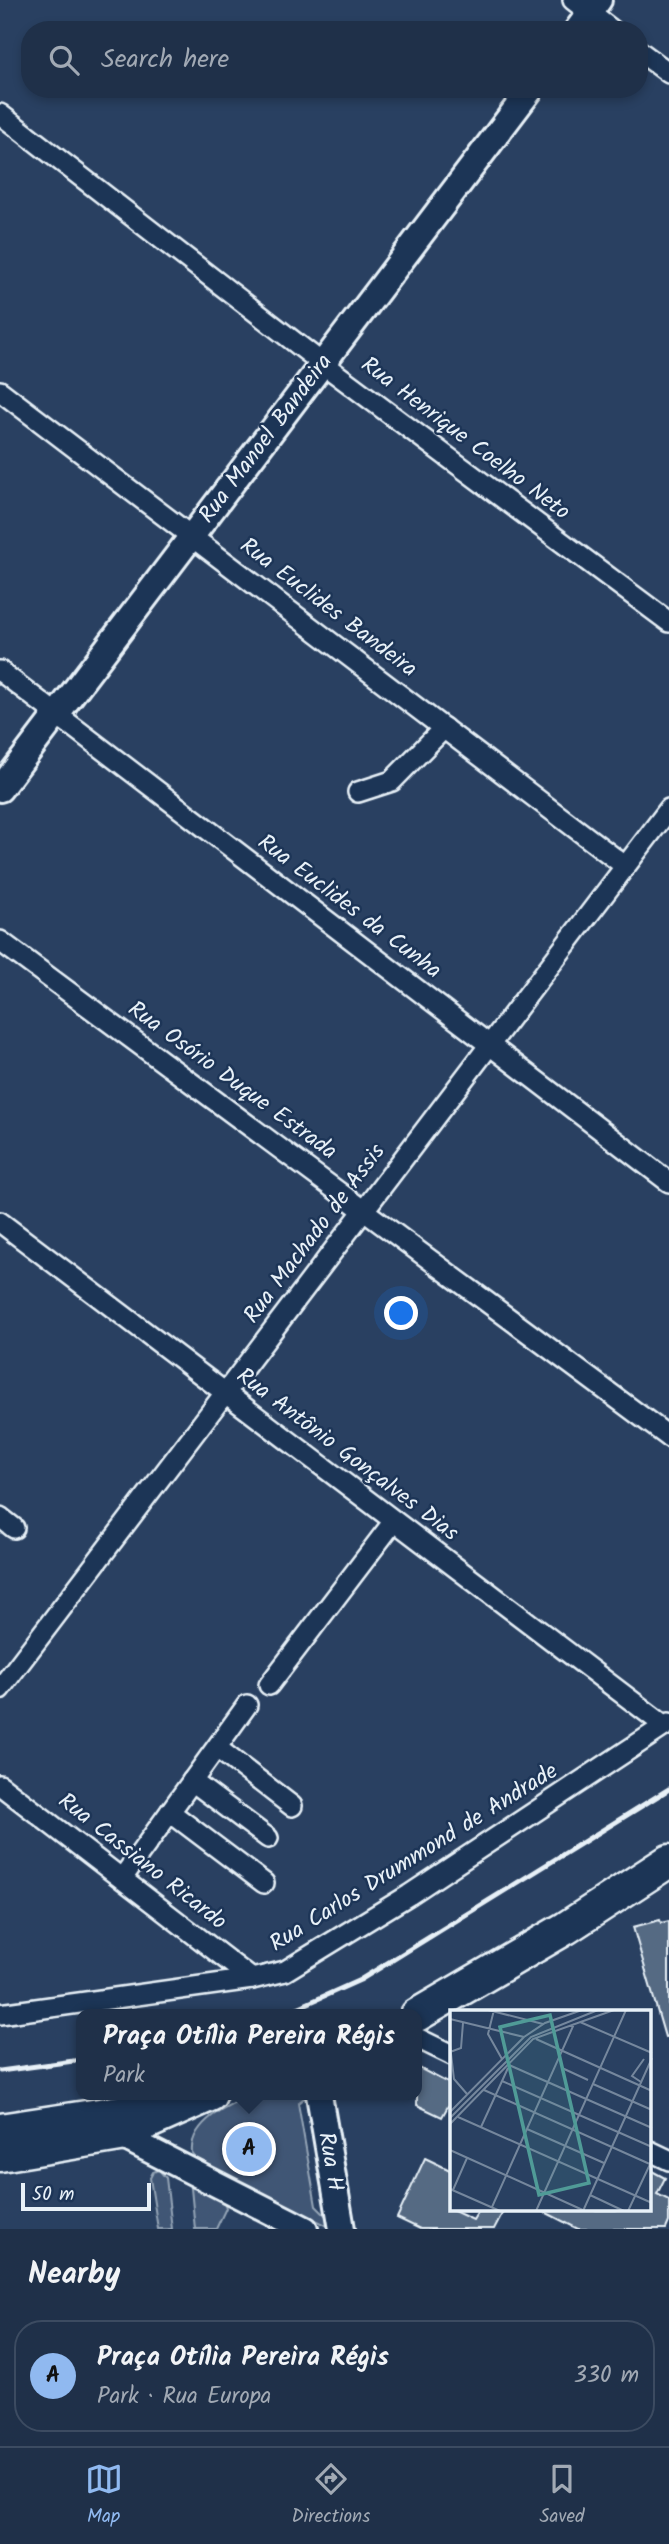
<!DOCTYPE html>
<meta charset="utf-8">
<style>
body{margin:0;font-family:Kalam,sans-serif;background:#2c3c53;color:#f1f3f6}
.scale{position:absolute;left:21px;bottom:18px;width:130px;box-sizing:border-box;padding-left:7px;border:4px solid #e8f1f8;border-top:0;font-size:19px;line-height:24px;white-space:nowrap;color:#e8f1f8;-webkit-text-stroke:5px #1d3557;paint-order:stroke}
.you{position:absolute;left:402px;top:1314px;width:24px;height:24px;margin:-18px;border:5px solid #fff;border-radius:50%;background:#1a73e8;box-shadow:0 0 0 10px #1a73e833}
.badge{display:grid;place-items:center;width:46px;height:46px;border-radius:50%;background:#90b9f0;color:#111;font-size:23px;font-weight:700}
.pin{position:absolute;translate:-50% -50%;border:4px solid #fff;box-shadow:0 2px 7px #0006}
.popup{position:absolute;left:76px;top:2009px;width:346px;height:91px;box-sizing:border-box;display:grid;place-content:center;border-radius:14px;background:#1f3049;filter:drop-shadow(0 2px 5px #0005);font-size:23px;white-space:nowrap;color:#a1a9b4}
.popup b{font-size:26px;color:#f1f3f6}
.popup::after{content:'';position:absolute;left:50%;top:100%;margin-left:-14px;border:14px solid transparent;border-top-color:#1f3049}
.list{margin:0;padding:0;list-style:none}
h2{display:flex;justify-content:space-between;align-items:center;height:91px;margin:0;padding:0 28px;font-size:30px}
h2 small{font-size:23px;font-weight:400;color:#a1a9b4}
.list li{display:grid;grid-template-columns:46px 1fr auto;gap:21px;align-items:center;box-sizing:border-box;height:112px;margin:0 14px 14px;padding:0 14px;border:2px solid #3c4b61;border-radius:28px}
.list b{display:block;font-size:26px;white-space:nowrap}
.list p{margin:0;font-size:23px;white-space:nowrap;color:#a1a9b4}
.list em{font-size:23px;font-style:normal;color:#a1a9b4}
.icon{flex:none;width:38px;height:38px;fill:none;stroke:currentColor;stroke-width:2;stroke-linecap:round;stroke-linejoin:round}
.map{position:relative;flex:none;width:669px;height:2229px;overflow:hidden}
.search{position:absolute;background:#1f3049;box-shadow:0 4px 10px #0003;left:21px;right:21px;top:21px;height:77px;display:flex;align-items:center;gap:18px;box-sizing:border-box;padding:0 24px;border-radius:28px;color:#a1a9b4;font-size:26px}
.sheet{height:217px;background:#1f3049}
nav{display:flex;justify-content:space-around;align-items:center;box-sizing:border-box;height:98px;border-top:2px solid #3c4b61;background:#1f3049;font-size:19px;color:#a1a9b4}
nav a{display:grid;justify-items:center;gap:4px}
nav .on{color:#90b9f0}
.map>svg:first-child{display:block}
</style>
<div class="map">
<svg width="669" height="2229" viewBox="0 0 669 2229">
<rect width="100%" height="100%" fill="#294061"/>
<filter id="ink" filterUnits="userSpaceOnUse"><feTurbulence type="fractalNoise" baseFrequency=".0143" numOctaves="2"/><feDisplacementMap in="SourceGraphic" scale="14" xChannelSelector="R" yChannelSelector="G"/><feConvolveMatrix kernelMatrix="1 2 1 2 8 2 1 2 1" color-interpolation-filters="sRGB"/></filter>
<g filter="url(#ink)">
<g fill="#415774" stroke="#94a4b6" stroke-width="2">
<path d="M253 2095H308L298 2103 316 2206 327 2217 328 2226 199 2163 192 2153C189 2123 229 2103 253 2095Z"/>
<polygon points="159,2170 166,2178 172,2229 158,2229 150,2178 153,2172"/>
<polygon points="203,2187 224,2201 226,2208 216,2229 195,2229 191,2188"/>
</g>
<g fill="#556a83" stroke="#e8f1f8" stroke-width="2">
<polygon points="660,1920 661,1923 669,1921 669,2036 665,2037 633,1927"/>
<polygon points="417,2067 452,2085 452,2108 448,2106 442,2117 417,2105"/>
<polygon points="425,2158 452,2171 452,2210 473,2220 479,2210 504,2210 494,2229 420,2229 397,2218"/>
<polygon points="650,2170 665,2178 657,2194 669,2200 669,2222 666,2229 578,2229 541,2210 650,2210"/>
</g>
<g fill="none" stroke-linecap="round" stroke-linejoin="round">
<defs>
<g id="minor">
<polyline points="573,0 612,30"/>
<polyline points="639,51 669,73"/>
<polyline points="0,114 323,364 669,622"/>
<polyline points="0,391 625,866"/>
<polyline points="0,671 669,1182"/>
<polyline points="358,792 392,781 444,728"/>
<polyline points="0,941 669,1437"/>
<polyline points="0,1222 665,1726"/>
<polyline points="0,1517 14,1528"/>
<polyline points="269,1685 394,1521"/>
<polyline points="0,1689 669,809"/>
<polyline points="217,1748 292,1806"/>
<polyline points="192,1781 268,1838"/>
<polyline points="0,1785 252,1979"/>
<polyline points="170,1812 264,1883"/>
<polyline points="123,1877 247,1705"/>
<polyline points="0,2014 252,1979 285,1971 409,1895 669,1723"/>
<polyline points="417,2038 452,2055"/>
<polyline points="650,2151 669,2160"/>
</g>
<g id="tertiary">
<polyline points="577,30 599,0"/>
<polyline points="0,789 531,89"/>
<polyline points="319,2095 342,2229"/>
<polyline points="120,2135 305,2229"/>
</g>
<g id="primary">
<polyline points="417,2015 566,1928 669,1861"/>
<polyline points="0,2130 159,2106"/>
<polyline points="0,2155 120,2135 210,2095"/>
</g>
</defs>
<use href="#minor" stroke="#e8f1f8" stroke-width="24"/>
<use href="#tertiary" stroke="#e8f1f8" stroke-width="30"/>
<use href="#primary" stroke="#e8f1f8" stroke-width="37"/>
<use href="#minor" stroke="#1d3557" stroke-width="19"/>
<use href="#tertiary" stroke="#1d3557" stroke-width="24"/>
<use href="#primary" stroke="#1d3557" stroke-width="32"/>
<g stroke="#e8f1f8" stroke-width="5">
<polyline points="284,2014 360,1980 669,1789"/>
<polyline points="0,2071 81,2060"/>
</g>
</g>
</g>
<g text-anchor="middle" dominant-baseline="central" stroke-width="5" stroke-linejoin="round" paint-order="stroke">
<g font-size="23" fill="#e8f1f8" stroke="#1d3557">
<text transform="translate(266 439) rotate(-53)">Rua Manoel Bandeira</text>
<text transform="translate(465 439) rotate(37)">Rua Henrique Coelho Neto</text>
<text transform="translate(328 608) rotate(37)">Rua Euclides Bandeira</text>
<text transform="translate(349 907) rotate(37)">Rua Euclides da Cunha</text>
<text transform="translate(232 1081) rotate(36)">Rua Osório Duque Estrada</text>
<text transform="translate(315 1234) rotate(-53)">Rua Machado de Assis</text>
<text transform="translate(347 1455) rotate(37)">Rua Antônio Gonçalves Dias</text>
<text transform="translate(414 1858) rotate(-32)">Rua Carlos Drummond de Andrade</text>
<text transform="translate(142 1862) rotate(38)">Rua Cassiano Ricardo</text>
<text transform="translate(330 2162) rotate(80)">Rua H</text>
</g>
</g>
<g transform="translate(450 2010)">
<rect width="201" height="201" fill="#294061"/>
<path fill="none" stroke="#75879d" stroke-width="2" d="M38 0 93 14M44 0 38 24 52 49M0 9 74 27M130 12 202 43M86 29 202 81M0 35 4 69 17 84M0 42 11 38 13 13M59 55 202 118M112 58 138 70M52 71 202 137M191 72 182 66 194 49M143 74 202 100M34 80 202 155M0 102 74 27 95 13 132 0M8 107 202 193M0 108 81 27 148 0M0 114 83 29 164 0M31 117 58 58M77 119 154 153M0 140 135 201M0 179 50 201M3 180 17 148M140 185 174 201M42 197 124 14M86 201 176 0M133 201 202 48M178 201 202 150"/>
<path fill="#509b97" fill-opacity="0.15" stroke="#509b97" stroke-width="3.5" d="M100 5 139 173 89 185 50 17Z"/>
<rect width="201" height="201" fill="none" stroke="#e8f1f8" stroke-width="3.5"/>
</g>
</svg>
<div class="scale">50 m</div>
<div class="you"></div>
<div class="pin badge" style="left:249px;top:2149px">A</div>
<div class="popup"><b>Praça Otília Pereira Régis</b>Park</div>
<div class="search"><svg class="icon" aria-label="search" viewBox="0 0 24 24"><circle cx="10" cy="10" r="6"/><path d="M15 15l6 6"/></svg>Search here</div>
</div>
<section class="sheet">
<h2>Nearby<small></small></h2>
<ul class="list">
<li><span class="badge">A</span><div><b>Praça Otília Pereira Régis</b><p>Park · Rua Europa</p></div><em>330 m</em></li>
</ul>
</section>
<nav>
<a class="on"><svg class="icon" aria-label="map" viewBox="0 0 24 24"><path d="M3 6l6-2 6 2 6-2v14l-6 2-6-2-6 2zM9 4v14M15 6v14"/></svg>Map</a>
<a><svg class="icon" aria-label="directions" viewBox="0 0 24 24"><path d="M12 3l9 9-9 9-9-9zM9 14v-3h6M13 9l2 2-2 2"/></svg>Directions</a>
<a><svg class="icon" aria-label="saved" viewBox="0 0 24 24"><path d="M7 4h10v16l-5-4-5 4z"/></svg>Saved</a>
</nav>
